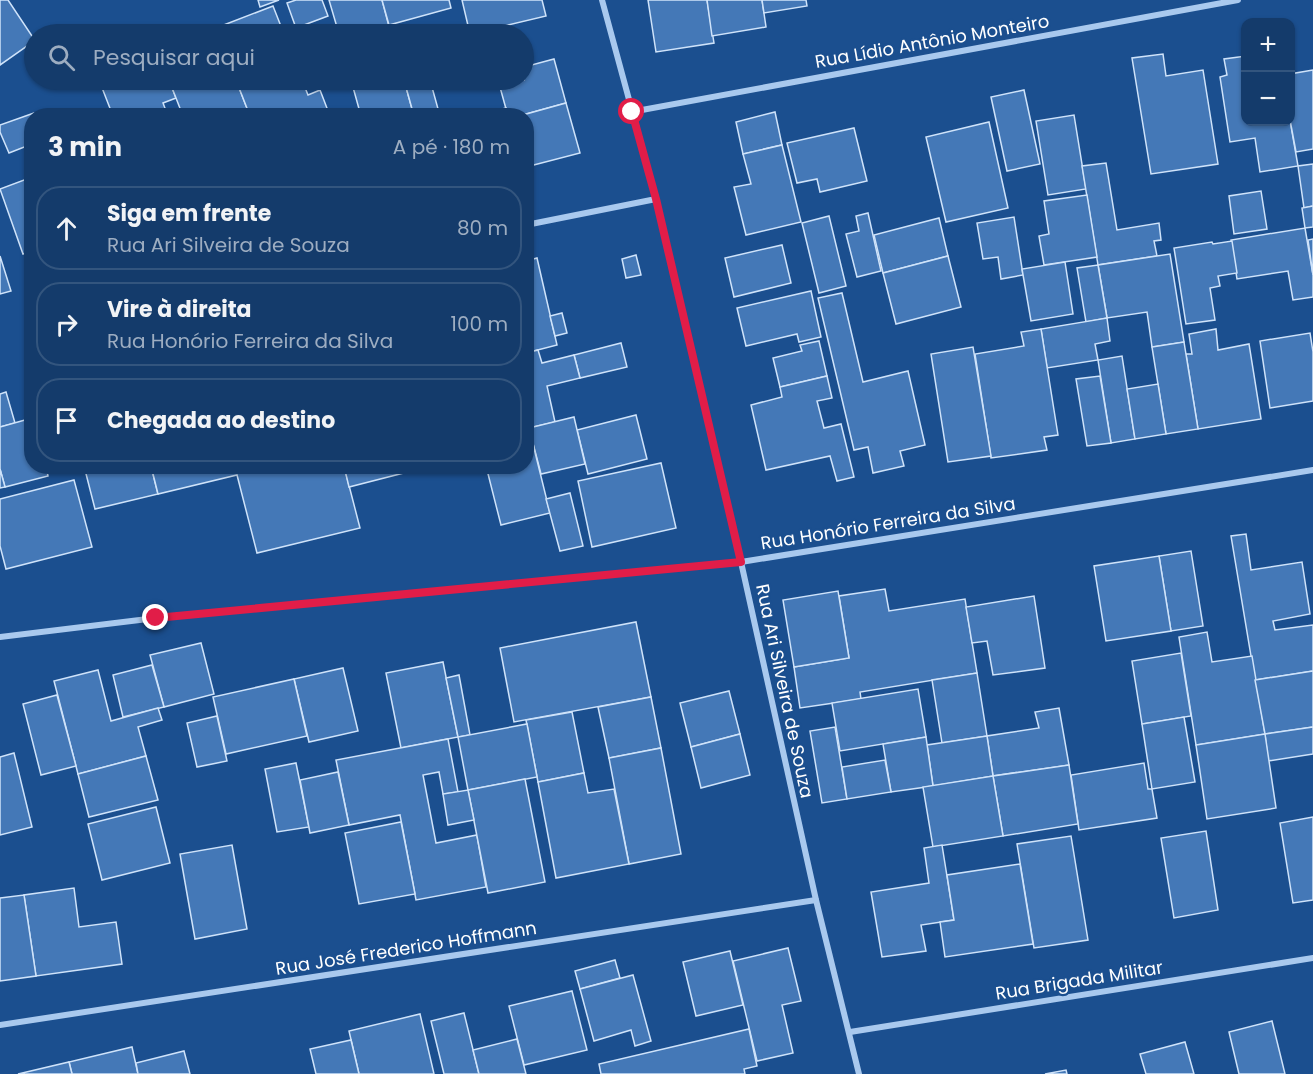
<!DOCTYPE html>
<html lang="pt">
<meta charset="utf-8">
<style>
body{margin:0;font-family:Poppins,sans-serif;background:#214673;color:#f1f3f6}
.controls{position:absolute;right:18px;top:18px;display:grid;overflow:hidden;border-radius:12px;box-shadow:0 2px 4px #0004}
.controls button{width:54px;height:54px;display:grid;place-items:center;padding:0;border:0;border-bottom:2px solid #33557e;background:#143b6b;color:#f1f3f6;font:30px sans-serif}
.stop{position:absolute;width:18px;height:18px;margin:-14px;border:4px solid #e11d48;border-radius:50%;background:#fff}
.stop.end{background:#e11d48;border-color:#fff;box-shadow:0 2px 6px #0008}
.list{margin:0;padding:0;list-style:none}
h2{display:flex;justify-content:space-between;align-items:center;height:78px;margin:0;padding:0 24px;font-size:26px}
h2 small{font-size:20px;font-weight:400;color:#9dadc1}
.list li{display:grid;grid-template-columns:39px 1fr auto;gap:18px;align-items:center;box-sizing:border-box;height:84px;margin:0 12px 12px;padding:0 12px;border:2px solid #33557e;border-radius:24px}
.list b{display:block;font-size:22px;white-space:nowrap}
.list p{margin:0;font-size:20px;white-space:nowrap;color:#9dadc1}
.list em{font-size:20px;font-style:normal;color:#9dadc1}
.icon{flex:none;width:33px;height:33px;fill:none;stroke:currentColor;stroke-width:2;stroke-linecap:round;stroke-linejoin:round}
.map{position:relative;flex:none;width:1313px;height:1074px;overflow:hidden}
.search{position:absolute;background:#143b6b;box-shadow:0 2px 4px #0004;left:24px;top:24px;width:510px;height:66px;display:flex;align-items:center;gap:15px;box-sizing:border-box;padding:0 21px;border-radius:33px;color:#9dadc1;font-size:22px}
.panel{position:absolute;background:#143b6b;box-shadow:0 2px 4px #0004;left:24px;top:108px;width:510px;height:366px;border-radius:24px}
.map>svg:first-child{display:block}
</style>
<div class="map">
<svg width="1313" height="1074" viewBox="0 0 1313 1074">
<rect width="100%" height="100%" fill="#1b4f8f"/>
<g fill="#4478b7" stroke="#cfe3fa" stroke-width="1.5">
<polygon points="0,0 8,0 34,39 34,41 0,65"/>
<polygon points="258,0 279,0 260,7"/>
<polygon points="296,0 322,0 328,16 296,28 287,3"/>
<polygon points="329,0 382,0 391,34 339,34"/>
<polygon points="382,0 449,0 451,8 389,25"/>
<polygon points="462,0 542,0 546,16 470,34"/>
<polygon points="648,0 707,0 714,43 656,52"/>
<polygon points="707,0 762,0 766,27 712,36"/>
<polygon points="762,0 806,0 807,6 764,13"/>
<polygon points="273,6 284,34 219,34 216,28"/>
<polygon points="216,28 219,34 200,34"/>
<polygon points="1163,54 1166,76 1203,70 1218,164 1151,174 1132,58"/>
<polygon points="1246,56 1246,122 1290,120 1298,166 1260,172 1255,138 1230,142 1220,77 1227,75 1224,59"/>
<polygon points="554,59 566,103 519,116 508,116 498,80 524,80 524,67"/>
<polygon points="1313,70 1313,149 1296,152 1290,120 1290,74"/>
<polygon points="99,80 169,80 176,98 163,103 168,116 113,116"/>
<polygon points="169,80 236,80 250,116 183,116"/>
<polygon points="236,80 302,80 308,95 320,90 330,116 250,116"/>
<polygon points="351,80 404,80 414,116 361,116"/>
<polygon points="404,80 430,80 440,116 414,116"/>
<polygon points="430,80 458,80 432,87"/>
<polygon points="1024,90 1040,164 1007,171 991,97"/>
<polygon points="566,103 580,153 526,167 526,116 519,116"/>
<polygon points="506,108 508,116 480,115"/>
<polygon points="775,112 782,145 743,154 736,122"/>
<polygon points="34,113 35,116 32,116 32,144 9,153 0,132 0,125"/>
<polygon points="1074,115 1086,189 1048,195 1036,121"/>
<polygon points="989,122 1008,208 946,222 926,137"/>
<polygon points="854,128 867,181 820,192 817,179 797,183 787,143"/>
<polygon points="782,145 801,222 746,235 734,187 751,184 743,154"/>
<polygon points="1106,163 1117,230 1159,223 1161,240 1154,241 1157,256 1098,265 1082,166"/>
<polygon points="1313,164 1313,206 1304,208 1298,166"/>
<polygon points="32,177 32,251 23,254 0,189"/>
<polygon points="1261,191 1267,229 1234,234 1229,196"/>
<polygon points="1087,195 1097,257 1044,265 1039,236 1049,234 1044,201"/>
<polygon points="1313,206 1313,227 1305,228 1302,208"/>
<polygon points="868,213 881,271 857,277 846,234 859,231 856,216"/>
<polygon points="829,216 846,286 819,293 802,223"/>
<polygon points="1014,217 1023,275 1001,279 998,257 983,259 977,223"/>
<polygon points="939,218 948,256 883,273 874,235"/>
<polygon points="1305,228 1313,275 1313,297 1293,300 1288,271 1237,279 1231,240"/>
<polygon points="1313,239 1313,275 1308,240"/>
<polygon points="1232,241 1237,273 1218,276 1220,286 1210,288 1215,320 1186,324 1174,248 1212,242 1213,244"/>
<polygon points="782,245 791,283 734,297 725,258"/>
<polygon points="1170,254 1184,342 1152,347 1147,312 1107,318 1098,265"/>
<polygon points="636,255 641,275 626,278 622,259"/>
<polygon points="0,256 11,291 0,294"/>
<polygon points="948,256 961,307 896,324 883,273"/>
<polygon points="537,258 557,345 526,353 526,261"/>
<polygon points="1065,262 1073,314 1031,321 1022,269"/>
<polygon points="1098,265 1107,318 1086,322 1077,268"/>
<polygon points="811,291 821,337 799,342 797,334 746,346 737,308"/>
<polygon points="842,293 863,382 908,371 925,445 900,451 904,466 873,473 868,447 854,450 818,298"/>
<polygon points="562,313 567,333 555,336 550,316"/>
<polygon points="1107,318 1110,341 1095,344 1098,360 1047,368 1041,329"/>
<polygon points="1041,329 1058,435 1044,437 1047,450 991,458 975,354 1024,346 1021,332"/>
<polygon points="1216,329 1218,350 1249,344 1261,419 1198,429 1186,354 1192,354 1189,334"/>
<polygon points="1310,333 1313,352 1313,401 1270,408 1260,341"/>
<polygon points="819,341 827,376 780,387 773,358 802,351 800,345"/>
<polygon points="1184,342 1198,429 1166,434 1152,347"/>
<polygon points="621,343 627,367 580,378 574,355"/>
<polygon points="973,347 991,456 948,462 931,354"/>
<polygon points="538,350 542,363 574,355 580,378 547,386 555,422 529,428 526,417 526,353"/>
<polygon points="1122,356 1135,439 1111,443 1098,360"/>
<polygon points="827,376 832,398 817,401 824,428 841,424 854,477 837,481 830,456 766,470 751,405 782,397 780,387"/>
<polygon points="1100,376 1111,443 1087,446 1076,379"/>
<polygon points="1158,384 1166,434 1135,439 1127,389"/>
<polygon points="6,392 15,423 0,427 0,394"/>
<polygon points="636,415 647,459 588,474 577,430"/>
<polygon points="574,417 585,464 541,474 529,428"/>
<polygon points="32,418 32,466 46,466 48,476 5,487 0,469 0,427"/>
<polygon points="533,444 550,513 501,525 486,466 526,466 526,446"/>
<polygon points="661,463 676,528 592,547 578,481"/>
<polygon points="84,466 151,466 158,494 95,509"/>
<polygon points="151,466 344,466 360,528 257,553 237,475 158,494"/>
<polygon points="344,466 431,466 349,487"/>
<polygon points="0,469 5,487 0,488"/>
<polygon points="74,480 92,547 6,569 0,546 0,499"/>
<polygon points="570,493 583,546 560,551 546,499"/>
<polygon points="1246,534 1251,570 1302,562 1310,614 1273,621 1275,630 1313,625 1313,671 1255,680 1231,536"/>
<polygon points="1191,551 1203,626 1171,631 1159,556"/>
<polygon points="1159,556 1171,631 1106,641 1094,566"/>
<polygon points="885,589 889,611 965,599 977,673 860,692 861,699 800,708 794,667 849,658 839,596"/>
<polygon points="838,591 849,658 794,667 783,600"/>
<polygon points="1034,596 1045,668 993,675 987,641 972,643 966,607"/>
<polygon points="636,622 651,697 514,722 500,648"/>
<polygon points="1207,632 1212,662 1252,656 1265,734 1196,745 1179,637"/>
<polygon points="201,643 214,694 164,707 150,655"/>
<polygon points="1181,653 1191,716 1142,724 1132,661"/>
<polygon points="443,662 458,737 401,748 386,673"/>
<polygon points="152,665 164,707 123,717 113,675"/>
<polygon points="343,668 358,731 309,742 294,679"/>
<polygon points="98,670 111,721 158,708 162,720 138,727 146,756 78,774 54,681"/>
<polygon points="1313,671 1313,727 1265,734 1255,680"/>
<polygon points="977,673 987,736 942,743 932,680"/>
<polygon points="459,675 470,735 458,737 446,678"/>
<polygon points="294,679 307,736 226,754 213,697"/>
<polygon points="918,689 926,737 840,751 832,703"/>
<polygon points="729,691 740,734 691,747 680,703"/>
<polygon points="57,695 76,766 41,775 23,704"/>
<polygon points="651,697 661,748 609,758 598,707"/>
<polygon points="1059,708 1069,765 993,776 987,736 1039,728 1035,712"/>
<polygon points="572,712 584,773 538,782 526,720"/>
<polygon points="217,716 227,761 197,767 187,723"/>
<polygon points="1184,717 1195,782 1152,789 1142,724"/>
<polygon points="527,724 537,777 468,790 458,737"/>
<polygon points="835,727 847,799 822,803 810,731"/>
<polygon points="1313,727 1313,754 1268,761 1265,734"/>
<polygon points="740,734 750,775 701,788 691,747"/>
<polygon points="1265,734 1276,808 1207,819 1196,745"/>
<polygon points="987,736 993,776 933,786 927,745"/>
<polygon points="926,737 933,786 891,792 883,744"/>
<polygon points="448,739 458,792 443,794 439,772 423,775 436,843 477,835 486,887 416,900 400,815 349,825 336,760"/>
<polygon points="661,748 681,854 629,864 609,758"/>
<polygon points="14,753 32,827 0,835 0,757"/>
<polygon points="146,756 158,800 89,817 78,774"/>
<polygon points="885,760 891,792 847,799 842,767"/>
<polygon points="296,763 309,827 277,832 265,769"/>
<polygon points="1144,763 1148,789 1152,789 1157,818 1079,830 1071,775"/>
<polygon points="1069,765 1078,824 1003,836 993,776"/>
<polygon points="338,772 349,825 310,833 300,780"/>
<polygon points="584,773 588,793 614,789 629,864 556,878 538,782"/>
<polygon points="993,776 1003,836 933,847 923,787"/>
<polygon points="525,779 545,882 488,893 468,790"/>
<polygon points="468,790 474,820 448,825 443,794"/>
<polygon points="156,807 170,863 102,880 88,824"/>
<polygon points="1313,817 1313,900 1293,903 1280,823"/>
<polygon points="401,822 415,894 359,904 345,833"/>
<polygon points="1206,831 1218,910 1174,918 1161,838"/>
<polygon points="1071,836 1088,940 1034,948 1017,844"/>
<polygon points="232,845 247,929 195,939 180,854"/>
<polygon points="942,845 954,920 921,925 926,951 882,957 871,892 929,883 924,848"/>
<polygon points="1020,864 1033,944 945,957 940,922 954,920 947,875"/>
<polygon points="74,888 79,927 116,922 122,964 36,976 24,895"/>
<polygon points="24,895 36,976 0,981 0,898"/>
<polygon points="788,948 801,1001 782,1005 793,1053 757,1061 733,961"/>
<polygon points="730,951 743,1005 696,1016 683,962"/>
<polygon points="615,960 620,978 580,989 575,971"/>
<polygon points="633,975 651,1041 635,1046 631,1030 594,1041 580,989"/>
<polygon points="572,991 587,1050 524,1065 509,1006"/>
<polygon points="464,1013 479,1074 444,1074 431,1021"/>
<polygon points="420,1014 434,1074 359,1074 349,1031"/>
<polygon points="1272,1021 1285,1074 1239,1074 1229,1032"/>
<polygon points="749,1029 757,1066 744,1069 745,1074 601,1074 599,1064"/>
<polygon points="517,1039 526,1074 479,1074 473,1050"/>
<polygon points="351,1040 359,1074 316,1074 310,1049"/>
<polygon points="1185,1042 1194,1074 1146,1074 1140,1054"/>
<polygon points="132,1047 138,1074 72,1074 69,1062"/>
<polygon points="184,1051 190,1074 138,1074 136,1063"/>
<polygon points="69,1062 72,1074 18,1074"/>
<polygon points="1066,1070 1067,1074 1045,1074"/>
</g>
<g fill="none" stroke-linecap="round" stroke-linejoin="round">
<g stroke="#a9c9ee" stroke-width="6">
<polyline points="602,0 656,199 741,562 816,900 859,1074"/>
<polyline points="631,112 1238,0"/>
<polyline points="526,225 656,199"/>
<polyline points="0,637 156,618 741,562 1313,470"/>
<polyline points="0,1025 816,900"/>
<polyline points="850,1032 1313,958"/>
</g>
</g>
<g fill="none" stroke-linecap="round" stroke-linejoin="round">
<polyline stroke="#e11d48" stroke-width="8" points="156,618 741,562 656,199 632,112"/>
</g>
<g text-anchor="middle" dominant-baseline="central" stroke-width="4.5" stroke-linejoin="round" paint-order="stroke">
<g font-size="18" fill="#fff" stroke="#1b4f8f">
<text transform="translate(932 41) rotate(-10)">Rua Lídio Antônio Monteiro</text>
<text transform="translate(888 523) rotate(-9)">Rua Honório Ferreira da Silva</text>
<text transform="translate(785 691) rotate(78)">Rua Ari Silveira de Souza</text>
<text transform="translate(406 948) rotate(-9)">Rua José Frederico Hoffmann</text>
<text transform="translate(1079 980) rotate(-9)">Rua Brigada Militar</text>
</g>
</g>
</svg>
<div class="controls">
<button>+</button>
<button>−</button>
</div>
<div class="stop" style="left:632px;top:112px"></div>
<div class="stop end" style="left:156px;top:618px"></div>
<div class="search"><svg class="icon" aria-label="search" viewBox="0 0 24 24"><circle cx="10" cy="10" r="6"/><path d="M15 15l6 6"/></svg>Pesquisar aqui</div>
<section class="panel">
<h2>3 min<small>A pé · 180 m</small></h2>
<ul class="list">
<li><svg class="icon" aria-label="ahead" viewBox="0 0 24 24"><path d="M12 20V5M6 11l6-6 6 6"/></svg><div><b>Siga em frente</b><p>Rua Ari Silveira de Souza</p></div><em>80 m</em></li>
<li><svg class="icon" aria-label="right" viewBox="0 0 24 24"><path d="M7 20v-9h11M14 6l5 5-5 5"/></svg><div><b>Vire à direita</b><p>Rua Honório Ferreira da Silva</p></div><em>100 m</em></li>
<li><svg class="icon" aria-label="arrive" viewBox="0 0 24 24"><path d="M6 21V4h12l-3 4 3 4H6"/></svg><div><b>Chegada ao destino</b></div></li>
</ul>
</section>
</div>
